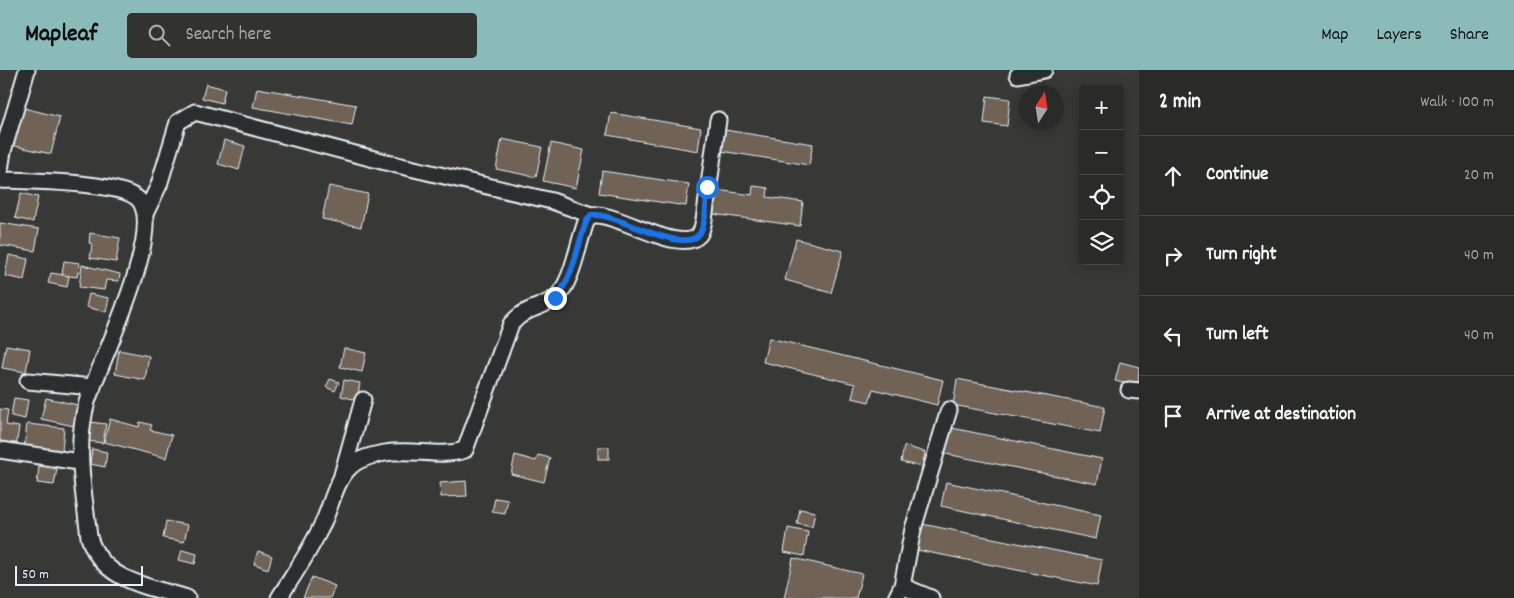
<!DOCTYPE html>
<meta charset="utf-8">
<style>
body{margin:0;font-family:Dekko,sans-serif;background:#323230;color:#f1f3f6}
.controls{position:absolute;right:15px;top:15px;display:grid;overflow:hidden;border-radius:5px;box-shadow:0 2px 12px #0003}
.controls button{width:45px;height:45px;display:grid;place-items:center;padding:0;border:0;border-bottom:1px solid #464645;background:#2a2a28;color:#f1f3f6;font:25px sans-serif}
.compass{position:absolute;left:1019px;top:15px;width:45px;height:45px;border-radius:50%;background:#2a2a28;box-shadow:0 2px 12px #0003;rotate:12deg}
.scale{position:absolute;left:15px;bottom:12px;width:128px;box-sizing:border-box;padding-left:5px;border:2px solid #e8f1f8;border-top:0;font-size:14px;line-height:18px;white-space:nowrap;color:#e8f1f8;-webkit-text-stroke:4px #2a2d2e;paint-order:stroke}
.stop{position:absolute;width:15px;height:15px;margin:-11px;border:4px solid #1a73e8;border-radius:50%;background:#fff}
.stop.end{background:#1a73e8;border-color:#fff;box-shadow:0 1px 5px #0008}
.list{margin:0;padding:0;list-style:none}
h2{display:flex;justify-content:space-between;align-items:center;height:65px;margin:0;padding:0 20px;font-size:21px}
h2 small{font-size:16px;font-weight:400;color:#a5a7a8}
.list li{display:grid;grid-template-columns:32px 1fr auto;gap:15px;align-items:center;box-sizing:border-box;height:80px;padding:0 20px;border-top:1px solid #464645}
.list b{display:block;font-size:19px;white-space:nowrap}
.list em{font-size:16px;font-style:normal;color:#a5a7a8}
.icon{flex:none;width:28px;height:28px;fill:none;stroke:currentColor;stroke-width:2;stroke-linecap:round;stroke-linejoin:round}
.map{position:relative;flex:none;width:1139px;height:528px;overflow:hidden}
header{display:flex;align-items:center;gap:30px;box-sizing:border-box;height:70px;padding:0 25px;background:#8bbbb9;color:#111}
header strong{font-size:24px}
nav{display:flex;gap:28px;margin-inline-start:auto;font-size:18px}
.search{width:350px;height:45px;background:#323230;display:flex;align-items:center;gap:12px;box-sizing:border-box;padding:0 18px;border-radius:5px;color:#a5a7a8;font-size:19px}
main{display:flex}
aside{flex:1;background:#2a2a28}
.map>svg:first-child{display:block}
</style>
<header>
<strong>Mapleaf</strong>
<div class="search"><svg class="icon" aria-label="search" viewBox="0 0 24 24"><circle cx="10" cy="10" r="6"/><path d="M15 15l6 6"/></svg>Search here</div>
<nav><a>Map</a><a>Layers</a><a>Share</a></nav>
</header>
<main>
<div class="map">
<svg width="1139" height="528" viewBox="0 0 1139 528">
<rect width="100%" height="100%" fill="#383836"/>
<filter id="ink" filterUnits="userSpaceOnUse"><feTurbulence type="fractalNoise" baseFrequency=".02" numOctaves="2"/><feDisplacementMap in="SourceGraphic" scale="10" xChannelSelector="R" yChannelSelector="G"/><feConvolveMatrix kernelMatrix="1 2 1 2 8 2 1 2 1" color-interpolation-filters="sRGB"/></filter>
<g filter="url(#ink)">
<g fill="#706356" stroke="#e8f1f8">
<polygon points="206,14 225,19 222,33 202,28"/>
<polygon points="257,18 356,35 352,55 253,37"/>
<polygon points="987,26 1010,29 1007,56 984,53"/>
<polygon points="20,37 60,47 51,84 11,75"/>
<polygon points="611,43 701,58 698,81 607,65"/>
<polygon points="725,60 813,74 809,95 721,81"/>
<polygon points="502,69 542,77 536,107 496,99"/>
<polygon points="224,70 245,76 239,100 218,94"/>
<polygon points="551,73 584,80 576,118 543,111"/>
<polygon points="602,101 689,114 686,136 599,123"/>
<polygon points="329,116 368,124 361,157 322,149"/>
<polygon points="753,116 768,118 767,127 803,132 800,156 713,144 717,120 752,125"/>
<polygon points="21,123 38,127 33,152 15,148"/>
<polygon points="0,153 39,159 35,181 0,175"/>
<polygon points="90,163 120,168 116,192 90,188 92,174 89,173"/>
<polygon points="796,169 843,181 831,223 785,210"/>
<polygon points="9,185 28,189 24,210 5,206"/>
<polygon points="64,191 80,193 77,207 62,205"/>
<polygon points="82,195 120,204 119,211 106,210 104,220 79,217"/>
<polygon points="51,203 69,206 67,217 48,213"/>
<polygon points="89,224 109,228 106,242 86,237"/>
<polygon points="769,268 943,310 937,335 873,319 869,332 852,328 855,314 763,292"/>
<polygon points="6,275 30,279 26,302 2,298"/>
<polygon points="344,278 366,283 362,302 340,297"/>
<polygon points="119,280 149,286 145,310 115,304"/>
<polygon points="1120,292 1139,297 1138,317 1115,311"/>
<polygon points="330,309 339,312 335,321 326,317"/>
<polygon points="957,309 1105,337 1100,363 953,335"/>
<polygon points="344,310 360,313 357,330 341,326"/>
<polygon points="14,328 28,330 25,349 11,346"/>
<polygon points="46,328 78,335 74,356 41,349"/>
<polygon points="0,339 8,340 6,355 19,357 16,377 0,375"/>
<polygon points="110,349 139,357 140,352 152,355 150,360 172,365 166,388 104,372"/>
<polygon points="90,352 106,354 103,373 87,371"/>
<polygon points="27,354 64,358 62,381 24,378"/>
<polygon points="947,357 1102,389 1097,414 941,383"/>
<polygon points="904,376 925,382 922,397 901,392"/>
<rect x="598" y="377" width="11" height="12"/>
<polygon points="92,379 107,382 105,397 90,394"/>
<polygon points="515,385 536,391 538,385 550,388 544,412 511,404"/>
<polygon points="39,396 57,399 54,415 37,413"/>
<polygon points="466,411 467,426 441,427 440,413"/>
<polygon points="946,412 1101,445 1096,469 941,436"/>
<polygon points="495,428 508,430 505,444 492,442"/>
<polygon points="800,439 815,442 812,457 797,454"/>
<polygon points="166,451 188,455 184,472 163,468"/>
<polygon points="917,453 1102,490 1097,516 912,479"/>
<polygon points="788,458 808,462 804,486 784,482"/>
<polygon points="182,480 197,484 195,494 179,490"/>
<polygon points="258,481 272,486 268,499 254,494"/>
<polygon points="793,488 862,504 856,528 784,528"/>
<polygon points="312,507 335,516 330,528 303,528"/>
</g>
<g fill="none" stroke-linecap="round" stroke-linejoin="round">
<defs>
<g id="street">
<polyline points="1018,5 1044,0"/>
<polyline points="0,100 3,81 27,0"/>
<path d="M0 110C26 111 125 111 140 131 164 165 99 294 87 332 74 378 84 422 89 467 102 512 149 516 187 528"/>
<polyline points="146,142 159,115 178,52 195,42 397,95 552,131 591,145"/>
<polyline points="28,311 93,317"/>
<polyline points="1129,320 1139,321"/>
<polyline points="0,380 79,392"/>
<polyline points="342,405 363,330"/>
<polyline points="902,516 931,528"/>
<path d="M279 528C294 504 310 481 322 455 331 437 335 411 350 397 359 388 373 385 385 383 412 378 439 388 465 380L511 254C527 236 538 240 555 228 572 215 578 173 586 152L591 145C616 141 680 186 699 165 702 161 703 155 704 150L718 50"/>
<polyline points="896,528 902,516 913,459 949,340"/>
</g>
</defs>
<use href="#street" stroke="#e8f1f8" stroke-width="19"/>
<use href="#street" stroke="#2a2d2e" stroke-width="15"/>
</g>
</g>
<g fill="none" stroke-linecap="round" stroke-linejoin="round" filter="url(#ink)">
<path stroke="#1a73e8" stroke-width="6" d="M555 228C574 208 577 177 586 152L591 145C614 141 686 188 700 163 707 150 706 131 707 117"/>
</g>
</svg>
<div class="controls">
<button>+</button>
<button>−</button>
<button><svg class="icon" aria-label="locate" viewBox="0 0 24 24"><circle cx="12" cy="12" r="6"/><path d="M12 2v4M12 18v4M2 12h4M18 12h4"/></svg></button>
<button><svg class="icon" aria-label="layers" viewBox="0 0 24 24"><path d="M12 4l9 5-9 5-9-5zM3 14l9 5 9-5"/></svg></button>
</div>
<svg class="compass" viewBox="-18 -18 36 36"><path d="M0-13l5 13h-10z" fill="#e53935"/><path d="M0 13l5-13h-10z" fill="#a5a7a8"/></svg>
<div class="scale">50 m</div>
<div class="stop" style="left:707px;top:117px"></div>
<div class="stop end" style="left:555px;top:228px"></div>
</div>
<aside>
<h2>2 min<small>Walk · 100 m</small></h2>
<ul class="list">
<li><svg class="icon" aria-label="ahead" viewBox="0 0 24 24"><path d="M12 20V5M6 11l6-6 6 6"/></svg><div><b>Continue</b></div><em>20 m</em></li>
<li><svg class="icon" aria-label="right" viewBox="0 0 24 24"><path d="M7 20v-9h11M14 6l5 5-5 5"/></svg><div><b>Turn right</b></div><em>40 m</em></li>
<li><svg class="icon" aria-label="left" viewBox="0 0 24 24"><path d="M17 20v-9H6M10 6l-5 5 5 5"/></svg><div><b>Turn left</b></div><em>40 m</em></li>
<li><svg class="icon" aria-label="arrive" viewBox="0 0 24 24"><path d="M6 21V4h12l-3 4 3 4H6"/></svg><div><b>Arrive at destination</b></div></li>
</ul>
</aside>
</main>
